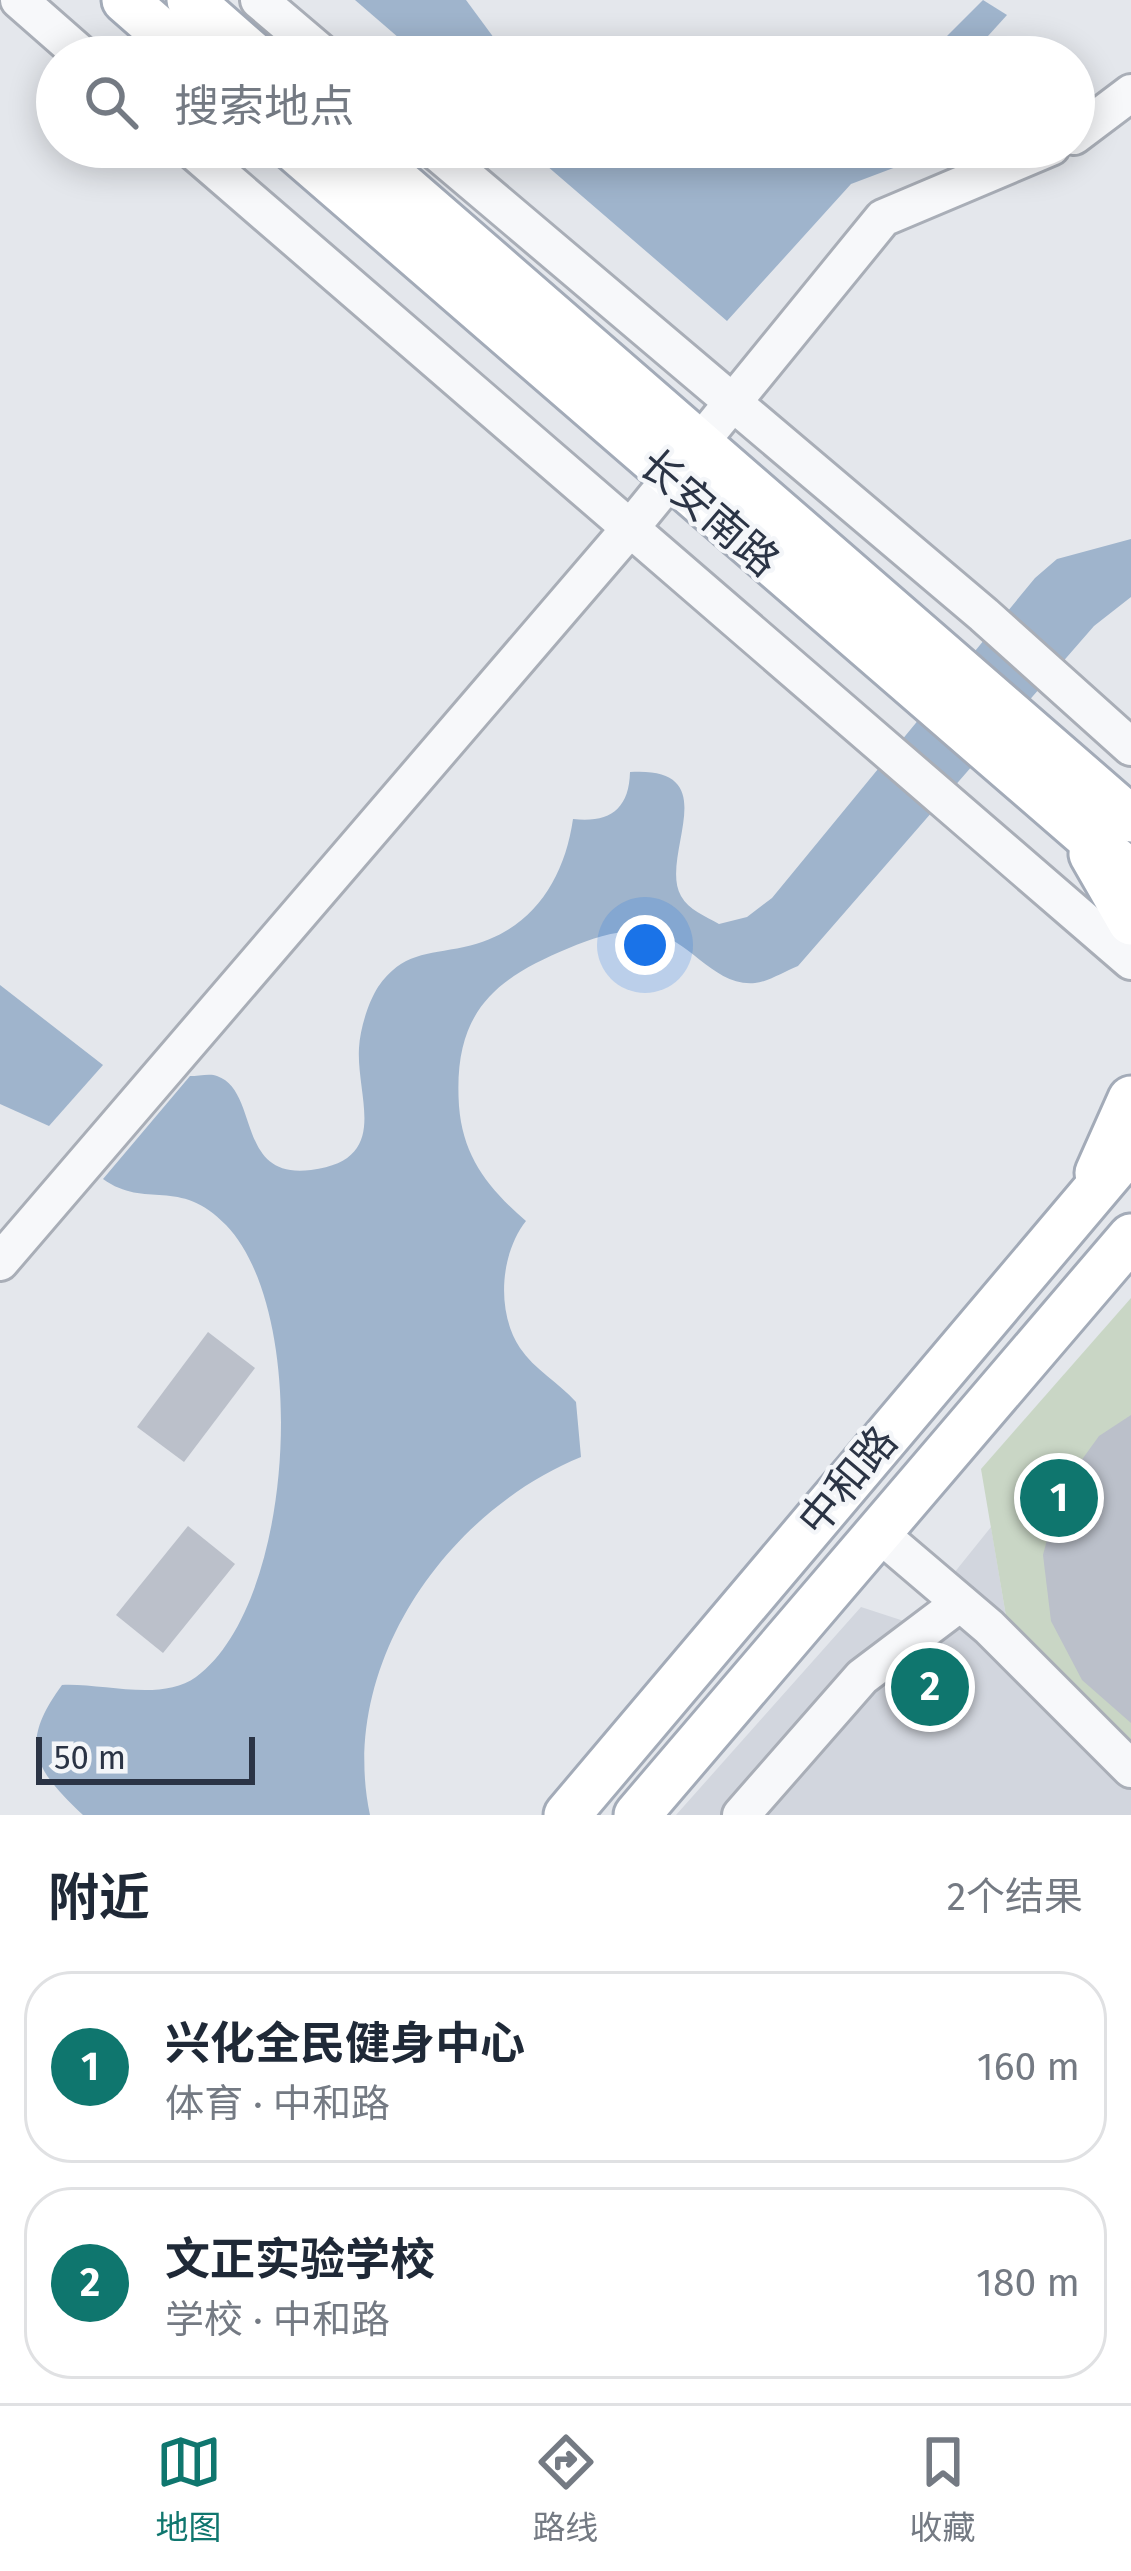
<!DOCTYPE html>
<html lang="zh">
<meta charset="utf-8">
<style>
body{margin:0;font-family:"Fira Sans","Noto Sans SC",sans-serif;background:#f6f6f7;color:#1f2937}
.scale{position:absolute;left:36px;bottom:30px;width:219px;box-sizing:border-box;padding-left:12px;border:6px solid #2b3445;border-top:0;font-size:33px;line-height:42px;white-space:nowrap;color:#2b3445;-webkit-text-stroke:9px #f4f6f9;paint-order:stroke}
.you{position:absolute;left:645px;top:945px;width:42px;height:42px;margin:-30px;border:9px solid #fff;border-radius:50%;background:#1a73e8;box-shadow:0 0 0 18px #1a73e833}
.badge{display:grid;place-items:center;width:78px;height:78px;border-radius:50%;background:#0f766e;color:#fff;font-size:39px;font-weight:700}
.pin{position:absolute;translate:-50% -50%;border:6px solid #fff;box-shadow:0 3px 12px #0006}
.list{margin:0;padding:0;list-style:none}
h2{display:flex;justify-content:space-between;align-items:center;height:156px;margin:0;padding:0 48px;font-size:51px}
h2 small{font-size:39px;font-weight:400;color:#747a83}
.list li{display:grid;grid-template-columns:78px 1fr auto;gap:36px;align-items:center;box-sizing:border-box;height:192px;margin:0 24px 24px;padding:0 24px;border:3px solid #e0e1e3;border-radius:48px}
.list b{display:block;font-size:45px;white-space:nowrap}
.list p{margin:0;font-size:39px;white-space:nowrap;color:#747a83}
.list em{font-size:39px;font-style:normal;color:#747a83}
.icon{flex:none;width:66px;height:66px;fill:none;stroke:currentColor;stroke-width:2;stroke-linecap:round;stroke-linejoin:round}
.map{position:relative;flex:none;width:1131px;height:1815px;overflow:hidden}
.search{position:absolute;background:#fff;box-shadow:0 6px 30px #0003;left:36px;right:36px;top:36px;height:132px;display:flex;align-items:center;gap:30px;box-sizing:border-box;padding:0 42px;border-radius:66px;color:#747a83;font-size:45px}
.sheet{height:588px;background:#fff}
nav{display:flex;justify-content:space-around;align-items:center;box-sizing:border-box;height:168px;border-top:3px solid #e0e1e3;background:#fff;font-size:33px;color:#747a83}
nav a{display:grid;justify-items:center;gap:6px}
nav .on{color:#0f766e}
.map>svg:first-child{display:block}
</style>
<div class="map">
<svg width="1131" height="1815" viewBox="0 0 1131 1815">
<rect width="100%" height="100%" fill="#e4e7ec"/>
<polygon fill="#d2d6de" points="991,1527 1007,1622 1131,1749 1131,1815 676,1815 861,1607 913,1624"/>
<polygon fill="#c9d6c5" points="1131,1298 1131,1749 1007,1622 981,1469"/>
<g fill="#9fb4cc">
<polygon points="355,0 466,0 508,57 421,57"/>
<polygon points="983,0 1007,15 969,57 926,57"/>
<polygon points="525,147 697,147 719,157 779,147 949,147 851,184 727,321"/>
<path d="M1131 539V597L1094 626 798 966C785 971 768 982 755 983 713 987 689 937 649 932 623 928 593 938 569 948 491 980 453 1015 459 1106 463 1157 488 1188 526 1221 500 1254 496 1312 520 1348 534 1369 559 1383 576 1402L581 1457C446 1512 338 1666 370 1815H83C33 1768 19 1744 62 1685 103 1683 162 1702 196 1677 296 1603 310 1312 226 1225 179 1176 146 1210 103 1179L190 1076C198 1076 211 1073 217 1076 260 1091 235 1180 311 1170 392 1160 356 1098 359 1048 360 1029 368 1003 378 987 403 952 426 955 464 947 530 933 564 882 573 819 609 823 629 810 630 772 729 766 658 856 681 896 689 910 705 916 719 924L747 917 772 898 1035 578 1057 559Z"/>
<polygon points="0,985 103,1065 49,1126 0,1104"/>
</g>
<g fill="#bbc0ca">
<polygon points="208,1332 255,1368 184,1462 137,1427"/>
<polygon points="1131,1415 1131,1723 1082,1680 1051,1621 1043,1555 1060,1490 1099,1436"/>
<polygon points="188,1526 235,1564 163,1653 116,1615"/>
</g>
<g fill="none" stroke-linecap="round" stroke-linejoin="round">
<defs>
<g id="minor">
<polyline points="19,0 84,57"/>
<polyline points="259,0 326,57"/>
<polyline points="1074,136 1131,93"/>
<polyline points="189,147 1131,961"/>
<polyline points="431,147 984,615 1131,747"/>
<polyline points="0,1262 632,526 883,218 1051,147"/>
<polyline points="881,1535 989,1627 1131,1769"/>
<polyline points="741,1815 862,1677 960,1603"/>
</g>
<g id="major">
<polyline points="125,0 190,57"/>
<polyline points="190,0 255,57"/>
<polyline points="292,147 1131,874"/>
<polyline points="358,147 1131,819"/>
<polyline points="1092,854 1131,922"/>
<polyline points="1098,1173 1131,1099"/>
<polyline points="567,1815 1131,1148"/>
<polyline points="637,1815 1131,1237"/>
</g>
</defs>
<use href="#minor" stroke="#a9aeb7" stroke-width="42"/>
<use href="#major" stroke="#a3abb8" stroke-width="51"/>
<use href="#minor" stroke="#f7f8fa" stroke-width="36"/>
<use href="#major" stroke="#fff" stroke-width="45"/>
</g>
<g text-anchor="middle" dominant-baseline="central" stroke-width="9" stroke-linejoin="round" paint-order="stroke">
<g font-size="42" fill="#2b3445" stroke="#f4f6f9">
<text transform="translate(709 513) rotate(41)">长安南路</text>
<text transform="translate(848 1481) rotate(-50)">中和路</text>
</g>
</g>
</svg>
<div class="scale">50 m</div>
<div class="you"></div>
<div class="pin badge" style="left:1059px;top:1498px">1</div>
<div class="pin badge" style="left:930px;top:1687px">2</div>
<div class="search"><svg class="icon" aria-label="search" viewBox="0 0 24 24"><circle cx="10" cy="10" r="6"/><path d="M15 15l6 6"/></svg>搜索地点</div>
</div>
<section class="sheet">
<h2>附近<small>2个结果</small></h2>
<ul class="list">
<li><span class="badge">1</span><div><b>兴化全民健身中心</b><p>体育 · 中和路</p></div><em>160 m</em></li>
<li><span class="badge">2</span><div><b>文正实验学校</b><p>学校 · 中和路</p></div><em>180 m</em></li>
</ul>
</section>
<nav>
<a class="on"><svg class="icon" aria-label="map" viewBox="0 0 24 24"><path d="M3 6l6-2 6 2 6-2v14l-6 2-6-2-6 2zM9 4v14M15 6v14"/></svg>地图</a>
<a><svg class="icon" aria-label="directions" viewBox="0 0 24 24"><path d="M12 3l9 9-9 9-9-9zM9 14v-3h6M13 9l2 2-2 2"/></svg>路线</a>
<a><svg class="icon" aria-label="saved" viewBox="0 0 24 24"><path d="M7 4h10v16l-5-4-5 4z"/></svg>收藏</a>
</nav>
